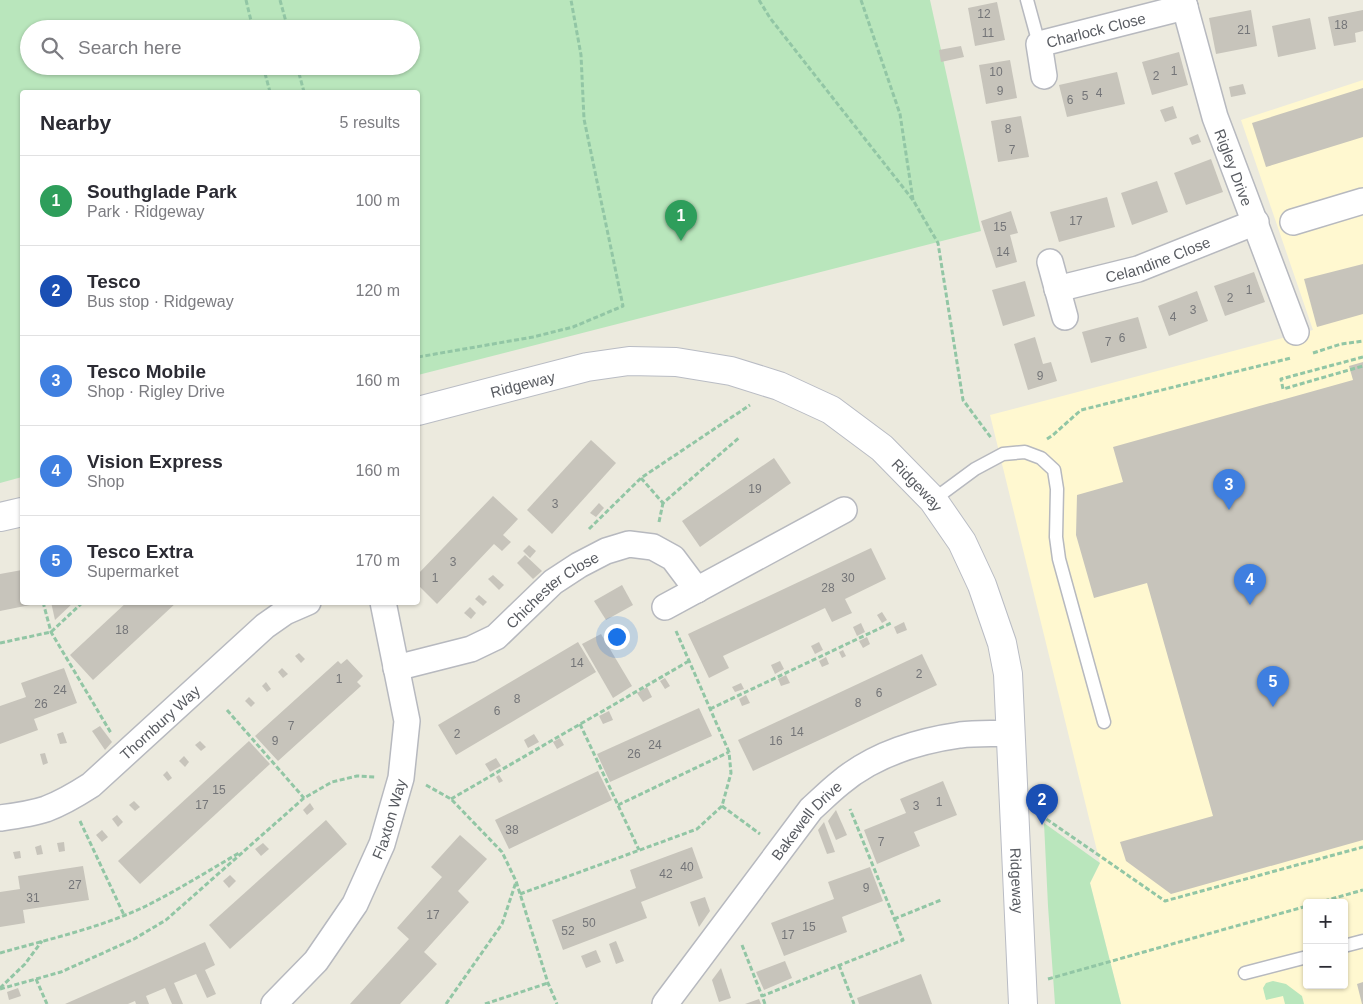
<!DOCTYPE html>
<meta charset="utf-8">
<style>
body{margin:0;font-family:Arial,sans-serif;background:#f2f2f3;color:#2b2b33}
.controls{position:absolute;right:15px;bottom:15px;display:grid;overflow:hidden;border-radius:5px;box-shadow:0 1px 4px #0004}
.controls button{width:45px;height:45px;display:grid;place-items:center;padding:0;border:0;border-bottom:1px solid #e1e1e2;background:#fff;color:#2b2b33;font:25px sans-serif}
.you{position:absolute;left:616px;top:636px;width:18px;height:18px;margin:-12px;border:4px solid #fff;border-radius:50%;background:#1a73e8;box-shadow:0 0 0 8px #1a73e833}
.badge{display:grid;place-items:center;width:32px;height:32px;border-radius:50%;background:#f1411f;color:#fff;font-size:16px;font-weight:700}
.pin{position:absolute;translate:-50% -41px;filter:drop-shadow(0 1px 2px #0008)}
.pin::after{content:'';position:absolute;top:26px;width:18px;height:15px;background:inherit;clip-path:polygon(0 0,100% 0,50% 100%)}
.list{margin:0;padding:0;list-style:none}
h2{display:flex;justify-content:space-between;align-items:center;height:65px;margin:0;padding:0 20px;font-size:21px}
h2 small{font-size:16px;font-weight:400;color:#7c7c81}
.list li{display:grid;grid-template-columns:32px 1fr auto;gap:15px;align-items:center;box-sizing:border-box;height:90px;padding:0 20px;border-top:1px solid #e1e1e2}
.list b{display:block;font-size:19px;white-space:nowrap}
.list p{margin:0;font-size:16px;white-space:nowrap;color:#7c7c81}
.list em{font-size:16px;font-style:normal;color:#7c7c81}
.icon{flex:none;width:28px;height:28px;fill:none;stroke:currentColor;stroke-width:2;stroke-linecap:round;stroke-linejoin:round}
.map{position:relative;flex:none;width:1363px;height:1004px;overflow:hidden}
.search{position:absolute;background:#fff;box-shadow:0 1px 4px #0004;left:20px;top:20px;width:400px;height:55px;display:flex;align-items:center;gap:12px;box-sizing:border-box;padding:0 18px;border-radius:28px;color:#7c7c81;font-size:19px}
.panel{position:absolute;background:#fff;box-shadow:0 1px 4px #0004;left:20px;top:90px;width:400px;height:515px;border-radius:5px}
.map>svg:first-child{display:block}
</style>
<div class="map">
<svg width="1363" height="1004" viewBox="0 0 1363 1004">
<rect width="100%" height="100%" fill="#eceade"/>
<path fill="#fff8d0" fill-rule="evenodd" d="M1363 80V1004H1121L1090 883 1100 863 990 415 1313 330 1241 120ZM1307 903H1344V985H1307Z"/>
<g fill="#b9e6bc" fill-rule="evenodd">
<path d="M0 0H930L981 231 418 375V92H22V477L0 483ZM29 29H411V66H29Z"/>
<polygon points="1044,823 1100,863 1090,883 1121,1004 1055,1004 1048,906"/>
<polygon points="1273,981 1286,984 1302,996 1304,1004 1285,1004 1283,996 1266,1000 1263,988 1266,983"/>
</g>
<g fill="#c7c4bb">
<polygon points="997,2 1005,40 975,46 968,8"/>
<polygon points="1251,10 1257,46 1216,54 1209,18"/>
<polygon points="1363,10 1363,31 1355,33 1356,42 1334,46 1328,17"/>
<polygon points="1310,18 1316,49 1278,57 1272,26"/>
<polygon points="961,46 964,57 941,62 939,50"/>
<polygon points="1179,52 1188,85 1152,95 1142,62"/>
<polygon points="1010,60 1017,98 986,104 979,65"/>
<polygon points="1117,72 1125,104 1067,117 1059,85"/>
<polygon points="1243,84 1246,94 1231,97 1229,87"/>
<polygon points="1363,88 1363,137 1266,167 1252,123"/>
<polygon points="1173,106 1177,118 1165,122 1160,110"/>
<polygon points="1021,116 1029,157 998,162 991,121"/>
<polygon points="1198,134 1201,142 1192,145 1189,138"/>
<polygon points="1211,159 1223,192 1186,205 1174,173"/>
<polygon points="1157,181 1168,212 1132,225 1121,193"/>
<polygon points="1107,197 1115,227 1059,242 1050,212"/>
<polygon points="1011,211 1018,233 1010,235 1017,262 996,268 981,221"/>
<polygon points="1363,264 1363,314 1317,327 1304,279"/>
<polygon points="1254,272 1265,302 1225,316 1214,286"/>
<polygon points="1025,281 1035,316 1003,326 992,290"/>
<polygon points="1197,291 1208,321 1169,336 1158,306"/>
<polygon points="1138,317 1147,348 1091,363 1082,332"/>
<polygon points="1035,337 1043,364 1051,362 1057,381 1028,390 1014,344"/>
<polygon points="1363,362 1363,840 1171,894 1126,861 1120,842 1213,816 1147,583 1094,598 1076,535 1077,495 1123,482 1113,447 1353,380 1349,366"/>
<polygon points="591,440 616,463 552,534 527,510"/>
<polygon points="774,458 791,483 700,547 682,521"/>
<polygon points="493,496 518,519 503,535 511,542 502,551 494,544 437,604 418,585 418,574"/>
<polygon points="599,503 604,508 596,517 590,513"/>
<polygon points="529,545 536,551 530,558 523,551"/>
<polygon points="871,548 886,579 845,599 852,613 832,622 825,608 723,656 729,668 709,678 688,634"/>
<polygon points="525,555 542,571 533,579 517,563"/>
<polygon points="22,570 22,602 34,602 35,604 0,611 0,574"/>
<polygon points="493,575 504,585 499,590 488,579"/>
<polygon points="622,585 633,605 606,620 594,601"/>
<polygon points="479,595 487,602 483,606 475,599"/>
<polygon points="51,602 74,602 55,620"/>
<polygon points="127,602 177,602 93,680 70,655"/>
<polygon points="470,607 476,613 471,619 464,613"/>
<polygon points="882,612 887,620 882,623 877,615"/>
<polygon points="904,622 907,630 897,634 894,627"/>
<polygon points="861,623 865,632 857,636 853,627"/>
<polygon points="601,634 632,686 613,698 582,644"/>
<polygon points="867,637 870,644 863,648 859,641"/>
<polygon points="578,642 596,672 456,755 438,725"/>
<polygon points="819,642 823,650 815,654 811,646"/>
<polygon points="843,650 846,656 842,658 839,652"/>
<polygon points="299,653 305,659 301,663 295,656"/>
<polygon points="922,654 937,685 753,771 738,740"/>
<polygon points="826,657 829,664 822,667 819,661"/>
<polygon points="347,659 363,676 357,682 361,686 278,761 255,736 338,661 341,664"/>
<polygon points="780,661 784,669 775,674 771,665"/>
<polygon points="64,668 77,703 34,719 38,730 0,744 0,706 26,697 21,683"/>
<polygon points="282,668 288,674 283,678 278,672"/>
<polygon points="786,675 790,683 781,686 778,679"/>
<polygon points="665,678 670,686 665,689 660,681"/>
<polygon points="266,682 271,689 267,692 262,686"/>
<polygon points="741,683 744,689 735,692 732,687"/>
<polygon points="647,687 652,697 643,702 637,693"/>
<polygon points="746,695 750,703 742,706 739,699"/>
<polygon points="249,697 255,703 251,707 245,701"/>
<polygon points="699,708 712,736 610,782 597,754"/>
<polygon points="609,711 613,720 603,724 599,716"/>
<polygon points="100,726 112,742 105,750 92,731"/>
<polygon points="63,732 67,743 60,744 57,734"/>
<polygon points="534,734 539,742 528,748 524,740"/>
<polygon points="560,738 564,745 557,749 553,742"/>
<polygon points="200,741 206,747 201,751 195,745"/>
<polygon points="249,741 270,764 140,884 118,861"/>
<polygon points="45,753 48,763 43,765 40,754"/>
<polygon points="184,756 189,762 185,767 179,761"/>
<polygon points="496,758 501,766 490,772 485,764"/>
<polygon points="167,771 172,778 168,781 163,775"/>
<polygon points="598,771 612,800 509,849 495,820"/>
<polygon points="499,775 503,781 499,783 496,777"/>
<polygon points="943,781 957,815 914,832 920,846 877,864 864,830 906,813 900,799"/>
<polygon points="134,801 140,807 135,811 129,805"/>
<polygon points="310,803 314,809 307,815 303,810"/>
<polygon points="836,810 847,835 836,840 828,821"/>
<polygon points="117,815 123,822 118,827 112,819"/>
<polygon points="326,820 347,844 230,949 209,925"/>
<polygon points="824,822 835,852 827,854 818,830"/>
<polygon points="102,830 108,837 102,842 96,835"/>
<polygon points="460,835 487,859 458,891 469,902 424,952 437,964 400,1004 350,1004 409,939 397,928 442,877 431,867"/>
<polygon points="64,842 65,851 59,852 57,843"/>
<polygon points="263,843 269,849 261,856 255,849"/>
<polygon points="41,845 43,854 37,855 35,847"/>
<polygon points="692,847 703,878 641,902 647,918 563,950 552,920 636,888 630,870"/>
<polygon points="20,851 21,858 15,859 13,852"/>
<polygon points="83,866 89,900 23,910 25,923 0,927 0,892 20,889 18,876"/>
<polygon points="870,867 883,901 842,917 847,932 784,956 771,923 834,899 828,882"/>
<polygon points="230,875 236,881 229,888 223,881"/>
<polygon points="705,897 710,911 699,927 690,902"/>
<polygon points="616,941 624,961 616,964 609,944"/>
<polygon points="205,942 215,965 205,970 216,994 207,998 196,974 174,983 183,1004 172,1004 165,988 146,996 149,1004 136,1004 135,1001 128,1004 65,1004"/>
<polygon points="596,950 601,962 586,968 581,956"/>
<polygon points="785,961 792,978 764,990 756,972"/>
<polygon points="721,968 731,998 719,1002 712,980"/>
<polygon points="921,974 932,1004 859,1004 857,998"/>
<polygon points="1363,982 1363,1004 1362,1004 1357,984"/>
<polygon points="18,988 21,996 9,1000 7,992"/>
<polygon points="759,999 761,1004 745,1004"/>
</g>
<g fill="none" stroke-linecap="round" stroke-linejoin="round">
<defs>
<g id="lane">
<polyline points="1027,0 1039,44"/>
<polyline points="933,500 975,469 1003,454 1025,452 1041,458 1054,470 1057,489 1056,537 1059,559 1104,722"/>
<polyline points="1344,946 1363,941"/>
<polyline points="1245,973 1307,957"/>
</g>
<g id="street">
<path id="s1" d="M1183 0 1215 117 1296 332"/>
<path id="s2" d="M1044 76 1039 44 1185 7"/>
<polyline points="1293,222 1363,201"/>
<polyline points="1050,262 1065,317"/>
<path id="s3" d="M1057 289 1138 269 1256 222"/>
<polyline points="665,607 844,510"/>
<path id="s4" d="M396 668 471 649 496 637 553 582 579 565 606 551 629 544 653 547 673 558 697 590"/>
<path id="s5" d="M0 818C15 816 31 814 46 809 62 803 77 794 91 785L265 626 285 612 308 602"/>
<path id="s6" d="M274 1004 316 961 355 904 382 844 401 778 407 721 383 602"/>
<path id="s7" d="M665 1004 811 809C821 800 830 791 840 783 873 755 918 741 960 735 977 733 994 734 1011 733"/>
</g>
<g id="secondary">
<path id="s8" d="M418 411 587 367 629 361 676 362 731 371 779 386 831 410 882 448 933 500 962 542 982 585 1002 643 1008 674 1023 1004"/>
<polyline points="0,517 22,512"/>
</g>
</defs>
<use href="#lane" stroke="#b7b9bf" stroke-width="15"/>
<use href="#street" stroke="#b7b9bf" stroke-width="28"/>
<use href="#secondary" stroke="#b9bcc4" stroke-width="30"/>
<g stroke="#92c6a5" stroke-width="3" stroke-dasharray="5 2.5" stroke-linecap="butt">
<polyline points="246,0 253,29"/>
<polyline points="280,0 288,29"/>
<polyline points="759,0 770,18 913,200 938,243 963,400 992,439"/>
<polyline points="861,0 900,114 913,200"/>
<polyline points="263,66 270,92"/>
<polyline points="297,66 304,92"/>
<polyline points="1313,353 1341,344 1363,341"/>
<polyline points="418,357 533,337 573,327 623,306 584,119 581,55 571,0"/>
<polyline points="1363,357 1281,379 1283,389 1363,366"/>
<polyline points="1047,439 1053,435 1081,410 1291,358"/>
<polyline points="641,478 663,503 740,437"/>
<polyline points="659,522 663,503"/>
<polyline points="589,529 641,478 750,405"/>
<polyline points="43,602 51,632 111,733"/>
<polyline points="0,643 51,632 83,602"/>
<polyline points="710,709 891,623"/>
<polyline points="227,710 304,798"/>
<polyline points="580,724 639,850"/>
<polyline points="426,785 451,799 502,852 516,881 548,983 557,1004"/>
<polyline points="451,799 689,661"/>
<polyline points="618,805 729,752"/>
<polyline points="722,806 760,834"/>
<polyline points="1040,816 1042,816 1165,901 1363,847"/>
<polyline points="80,821 124,915"/>
<polyline points="520,894 697,829 722,806 731,773 729,752 676,631"/>
<polyline points="1317,903 1363,890"/>
<polyline points="894,919 941,900"/>
<polyline points="742,945 762,996"/>
<path d="M0 953C49 939 100 928 146 906 178 890 208 871 239 853"/>
<polyline points="839,965 854,1004"/>
<polyline points="36,979 47,1004"/>
<polyline points="1048,979 1307,906"/>
<polyline points="0,988 25,964 42,941"/>
<polyline points="0,989 61,972 134,939 166,920 304,798 332,782 357,776 376,777"/>
<polyline points="446,1004 502,924 516,882"/>
<polyline points="485,1004 548,983"/>
<polyline points="765,1004 762,996 903,940 850,809"/>
</g>
<use href="#lane" stroke="#fff" stroke-width="12"/>
<use href="#street" stroke="#fff" stroke-width="25"/>
<use href="#secondary" stroke="#fff" stroke-width="28"/>
</g>
<g text-anchor="middle" dominant-baseline="central" stroke-width="4.5" stroke-linejoin="round" paint-order="stroke">
<g font-size="12" fill="#747578">
<text x="984" y="14">12</text>
<text x="1341" y="25">18</text>
<text x="1244" y="30">21</text>
<text x="988" y="33">11</text>
<text x="1174" y="71">1</text>
<text x="996" y="72">10</text>
<text x="1156" y="76">2</text>
<text x="1000" y="91">9</text>
<text x="1099" y="93">4</text>
<text x="1085" y="96">5</text>
<text x="1070" y="100">6</text>
<text x="1008" y="129">8</text>
<text x="1012" y="150">7</text>
<text x="1076" y="221">17</text>
<text x="1000" y="227">15</text>
<text x="1003" y="252">14</text>
<text x="1249" y="290">1</text>
<text x="1230" y="298">2</text>
<text x="1193" y="310">3</text>
<text x="1173" y="317">4</text>
<text x="1122" y="338">6</text>
<text x="1108" y="342">7</text>
<text x="1040" y="376">9</text>
<text x="755" y="489">19</text>
<text x="555" y="504">3</text>
<text x="453" y="562">3</text>
<text x="435" y="578">1</text>
<text x="848" y="578">30</text>
<text x="828" y="588">28</text>
<text x="122" y="630">18</text>
<text x="577" y="663">14</text>
<text x="919" y="674">2</text>
<text x="339" y="679">1</text>
<text x="60" y="690">24</text>
<text x="879" y="693">6</text>
<text x="517" y="699">8</text>
<text x="858" y="703">8</text>
<text x="41" y="704">26</text>
<text x="497" y="711">6</text>
<text x="291" y="726">7</text>
<text x="797" y="732">14</text>
<text x="457" y="734">2</text>
<text x="275" y="741">9</text>
<text x="776" y="741">16</text>
<text x="655" y="745">24</text>
<text x="634" y="754">26</text>
<text x="219" y="790">15</text>
<text x="939" y="802">1</text>
<text x="202" y="805">17</text>
<text x="916" y="806">3</text>
<text x="512" y="830">38</text>
<text x="881" y="842">7</text>
<text x="687" y="867">40</text>
<text x="666" y="874">42</text>
<text x="75" y="885">27</text>
<text x="866" y="888">9</text>
<text x="33" y="898">31</text>
<text x="433" y="915">17</text>
<text x="589" y="923">50</text>
<text x="809" y="927">15</text>
<text x="568" y="931">52</text>
<text x="788" y="935">17</text>
</g>
<g font-size="15" fill="#585b61" stroke="#fff">
<text stroke="none"><textPath href="#s2" startOffset="91">Charlock Close</textPath></text>
<text stroke="none"><textPath href="#s1" startOffset="175">Rigley Drive</textPath></text>
<text stroke="none"><textPath href="#s3" startOffset="105">Celandine Close</textPath></text>
<text stroke="none"><textPath href="#s8" startOffset="108">Ridgeway</textPath></text>
<text stroke="none"><textPath href="#s8" startOffset="542">Ridgeway</textPath></text>
<text stroke="none"><textPath href="#s4" startOffset="179">Chichester Close</textPath></text>
<text stroke="none"><textPath href="#s5" startOffset="191">Thornbury Way</textPath></text>
<text stroke="none"><textPath href="#s6" startOffset="221">Flaxton Way</textPath></text>
<text stroke="none"><textPath href="#s7" startOffset="232">Bakewell Drive</textPath></text>
<text stroke="none"><textPath href="#s8" startOffset="962">Ridgeway</textPath></text>
</g>
</g>
</svg>
<div class="controls">
<button>+</button>
<button>−</button>
</div>
<div class="you"></div>
<div class="pin badge" style="left:681px;top:241px;background:#2e9e5b">1</div>
<div class="pin badge" style="left:1042px;top:825px;background:#1a4fb4">2</div>
<div class="pin badge" style="left:1229px;top:510px;background:#3f7fe0">3</div>
<div class="pin badge" style="left:1250px;top:605px;background:#3f7fe0">4</div>
<div class="pin badge" style="left:1273px;top:707px;background:#3f7fe0">5</div>
<div class="search"><svg class="icon" aria-label="search" viewBox="0 0 24 24"><circle cx="10" cy="10" r="6"/><path d="M15 15l6 6"/></svg>Search here</div>
<section class="panel">
<h2>Nearby<small>5 results</small></h2>
<ul class="list">
<li><span class="badge" style="background:#2e9e5b">1</span><div><b>Southglade Park</b><p>Park · Ridgeway</p></div><em>100 m</em></li>
<li><span class="badge" style="background:#1a4fb4">2</span><div><b>Tesco</b><p>Bus stop · Ridgeway</p></div><em>120 m</em></li>
<li><span class="badge" style="background:#3f7fe0">3</span><div><b>Tesco Mobile</b><p>Shop · Rigley Drive</p></div><em>160 m</em></li>
<li><span class="badge" style="background:#3f7fe0">4</span><div><b>Vision Express</b><p>Shop</p></div><em>160 m</em></li>
<li><span class="badge" style="background:#3f7fe0">5</span><div><b>Tesco Extra</b><p>Supermarket</p></div><em>170 m</em></li>
</ul>
</section>
</div>
